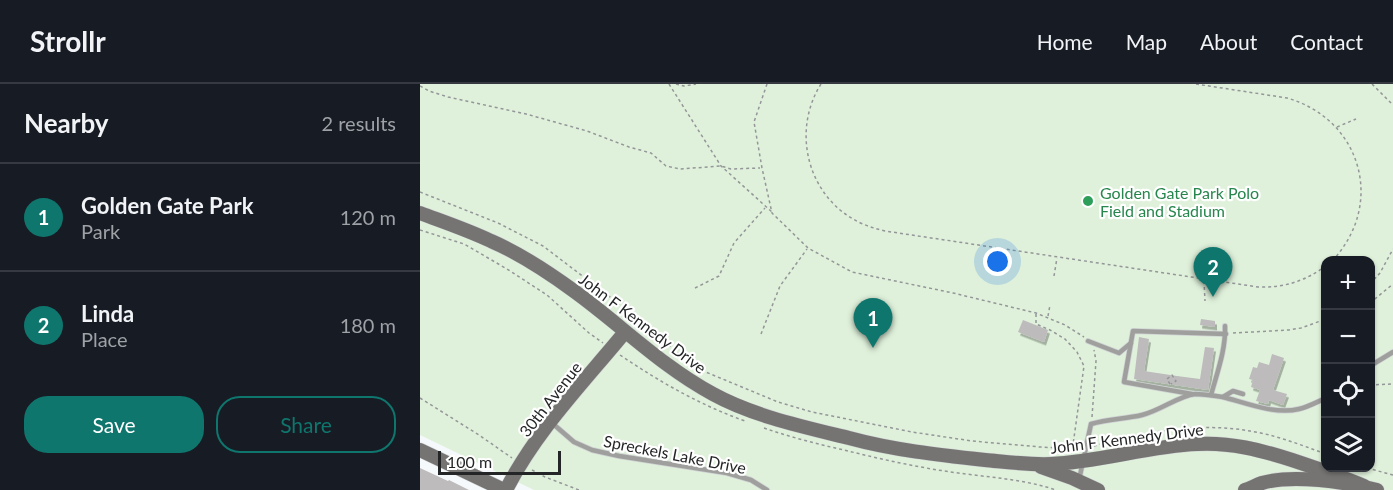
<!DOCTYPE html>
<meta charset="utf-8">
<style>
body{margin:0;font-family:Lato,sans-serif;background:#20242c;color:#f1f3f6}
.controls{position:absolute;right:18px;bottom:18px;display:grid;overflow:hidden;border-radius:12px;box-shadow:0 2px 4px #0004}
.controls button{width:54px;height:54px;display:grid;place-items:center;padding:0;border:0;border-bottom:2px solid #363941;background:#171b24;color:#f1f3f6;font:30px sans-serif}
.scale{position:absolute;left:18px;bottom:15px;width:123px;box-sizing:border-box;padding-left:6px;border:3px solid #242526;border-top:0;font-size:16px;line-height:21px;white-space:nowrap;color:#242526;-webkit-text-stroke:4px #fff;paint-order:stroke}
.you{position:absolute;left:578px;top:178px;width:21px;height:21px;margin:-15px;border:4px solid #fff;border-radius:50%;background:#1a73e8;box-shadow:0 0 0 9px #1a73e833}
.badge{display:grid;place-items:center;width:39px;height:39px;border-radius:50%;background:#0f766e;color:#fff;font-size:20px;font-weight:700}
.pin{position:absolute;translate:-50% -50px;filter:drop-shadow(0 2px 3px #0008)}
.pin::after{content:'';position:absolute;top:32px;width:21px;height:18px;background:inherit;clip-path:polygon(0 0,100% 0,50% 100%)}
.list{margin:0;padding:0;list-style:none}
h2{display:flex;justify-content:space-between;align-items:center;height:78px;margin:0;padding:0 24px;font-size:26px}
h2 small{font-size:20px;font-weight:400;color:#9ea1a6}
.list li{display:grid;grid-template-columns:39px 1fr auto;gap:18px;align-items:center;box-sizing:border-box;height:108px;padding:0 24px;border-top:2px solid #363941}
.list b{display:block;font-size:22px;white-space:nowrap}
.list p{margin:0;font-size:20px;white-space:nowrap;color:#9ea1a6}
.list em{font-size:20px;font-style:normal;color:#9ea1a6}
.actions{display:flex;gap:12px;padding:18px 24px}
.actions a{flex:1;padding:14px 0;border:2px solid #0f766e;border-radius:24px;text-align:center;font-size:21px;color:#0f766e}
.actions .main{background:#0f766e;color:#fff}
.icon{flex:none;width:33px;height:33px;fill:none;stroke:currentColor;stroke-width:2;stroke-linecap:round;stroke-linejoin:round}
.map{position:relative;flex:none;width:973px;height:406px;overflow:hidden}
header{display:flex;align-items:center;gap:36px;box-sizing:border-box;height:84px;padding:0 30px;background:#171b24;border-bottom:2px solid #363941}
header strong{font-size:28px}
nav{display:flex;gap:33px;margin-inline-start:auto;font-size:21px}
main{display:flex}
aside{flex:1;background:#171b24}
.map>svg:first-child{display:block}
</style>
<header>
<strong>Strollr</strong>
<nav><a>Home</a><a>Map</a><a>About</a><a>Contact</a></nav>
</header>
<main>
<aside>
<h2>Nearby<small>2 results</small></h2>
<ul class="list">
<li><span class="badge">1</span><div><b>Golden Gate Park</b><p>Park</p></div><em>120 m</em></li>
<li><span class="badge">2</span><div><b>Linda</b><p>Place</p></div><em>180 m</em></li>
</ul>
<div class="actions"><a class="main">Save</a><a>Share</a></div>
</aside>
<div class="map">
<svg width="973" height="406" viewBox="0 0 973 406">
<defs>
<filter id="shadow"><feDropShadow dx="2" dy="3.5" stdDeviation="0" flood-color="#0004"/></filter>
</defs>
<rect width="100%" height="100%" fill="#f6f9fb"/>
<path fill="#dff1db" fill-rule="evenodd" d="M0 0H973V406H114L0 351ZM906 177H950V384H906Z"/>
<g fill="#bebbbd" filter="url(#shadow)">
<polygon points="781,235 795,237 795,243 780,241"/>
<polygon points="603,236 628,246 624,258 598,248"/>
<polygon points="719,253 729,255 724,287 757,292 780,295 785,263 794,264 788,306 714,295"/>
<polygon points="852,270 864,274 853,306 867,310 863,321 849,316 848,320 836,317 840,306 831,303 833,296 829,295 833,283 837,284 839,278 849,281"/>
<polygon points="0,384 28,397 29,396 49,406 0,406"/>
</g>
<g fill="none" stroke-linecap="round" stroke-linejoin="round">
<defs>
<g id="lane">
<polyline points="668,257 699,269 711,259"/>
<polyline points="950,282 973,268"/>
<polyline points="772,310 704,298 713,247 806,250"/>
<path d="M791 311C797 289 806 265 805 242"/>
<path d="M803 313C826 319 855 331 879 325 888 323 897 318 906 314"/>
<polyline points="132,339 154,358 172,366 199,372 307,389 331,396 347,406"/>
<path d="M659 396 671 340C688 335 705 335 722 331 740 327 758 312 775 310 784 310 794 312 803 313L813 307 823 310"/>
</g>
<g id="secondary">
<path d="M0 129C24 138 48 146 71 157 101 170 128 188 154 207 201 241 241 282 293 310 333 332 384 343 429 354 473 366 519 371 565 376 587 378 609 381 631 380 680 378 728 362 777 360 810 358 841 366 872 376 896 384 920 392 944 402"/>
<polyline points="0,366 84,406"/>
<polyline points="621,383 652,394 678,406"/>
<path d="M86 406C116 347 163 299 205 248"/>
<path d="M825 406C831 404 836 401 842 399 873 390 926 398 957 406"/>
</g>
</defs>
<use href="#lane" stroke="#d0d3d5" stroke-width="6"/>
<use href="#secondary" stroke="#d0d3d5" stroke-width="15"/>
<g stroke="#949698" stroke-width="1.5" stroke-dasharray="3 3" stroke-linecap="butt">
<polyline points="249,0 301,82 352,128"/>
<polyline points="256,0 264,2 276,0"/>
<polyline points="347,0 334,38 342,84 352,129 388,164 432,188 533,209 616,229 645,241 664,253"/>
<path d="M401 0C370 49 389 117 443 140 450 143 457 145 465 147L838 203C864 204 885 197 906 182"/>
<path d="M776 0 867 14C941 35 966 120 912 177"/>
<polyline points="952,0 973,21"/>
<polyline points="0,2 9,7 28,13 106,30 167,47 209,63 231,69 246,82 260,85 301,82 311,85 340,84"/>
<polyline points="917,43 936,35"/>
<polyline points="0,108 78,139 123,162 198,219 276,284 358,318 392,328 492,348 552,357 620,363 640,364 653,361"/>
<polyline points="0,146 44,160 87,185 127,211 169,249 183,259"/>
<polyline points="634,192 637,174"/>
<polyline points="784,197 785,217"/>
<polyline points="950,200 960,189 973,165"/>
<polyline points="275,204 299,192 314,159 345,124"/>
<polyline points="950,219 973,200"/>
<polyline points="616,230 616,240 630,246 645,255 657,268 664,282 652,368"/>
<polyline points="628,232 630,221"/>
<polyline points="813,249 869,246 881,244 906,235"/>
<polyline points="341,250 360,202 387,165"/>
<path d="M200 271C240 298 280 321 325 337"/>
<polyline points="750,300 747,295 752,291 756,297 751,300"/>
<polyline points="950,301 973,300"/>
<polyline points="0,314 59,351 92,374"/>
<polyline points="672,333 676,277 674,266"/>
<path d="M344 344C370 353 397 360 424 366 464 376 505 385 546 390 577 394 606 396 636 406"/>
<path d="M674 362C721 348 781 338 830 347 856 351 881 361 906 370"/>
<polyline points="947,384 973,391"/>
<polyline points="112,386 125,393 159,406"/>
</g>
<use href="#lane" stroke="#9f9f9d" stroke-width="4.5"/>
<use href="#secondary" stroke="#757472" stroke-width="14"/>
</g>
<circle fill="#2e9e5b" stroke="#fff" stroke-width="2" cx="668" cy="117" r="6"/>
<g text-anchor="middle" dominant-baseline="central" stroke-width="4.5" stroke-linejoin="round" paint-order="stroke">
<g font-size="16" fill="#27864d" stroke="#fff" text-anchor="start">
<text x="680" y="108">Golden Gate Park Polo<tspan x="680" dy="18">Field and Stadium</tspan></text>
</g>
<g font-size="16" fill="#242526" stroke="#fff">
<text transform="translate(223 239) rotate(37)">John F Kennedy Drive</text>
<text transform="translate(130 315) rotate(-52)">30th Avenue</text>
<text transform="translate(707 354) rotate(-7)">John F Kennedy Drive</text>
<text transform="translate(255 370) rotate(11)">Spreckels Lake Drive</text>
</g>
</g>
</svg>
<div class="controls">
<button>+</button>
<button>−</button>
<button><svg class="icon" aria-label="locate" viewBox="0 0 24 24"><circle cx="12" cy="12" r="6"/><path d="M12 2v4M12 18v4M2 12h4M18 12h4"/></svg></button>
<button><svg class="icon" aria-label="layers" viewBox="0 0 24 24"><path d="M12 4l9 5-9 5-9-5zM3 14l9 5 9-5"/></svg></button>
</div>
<div class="scale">100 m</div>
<div class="you"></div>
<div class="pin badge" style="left:453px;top:264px">1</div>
<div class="pin badge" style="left:793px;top:213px">2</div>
</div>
</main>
